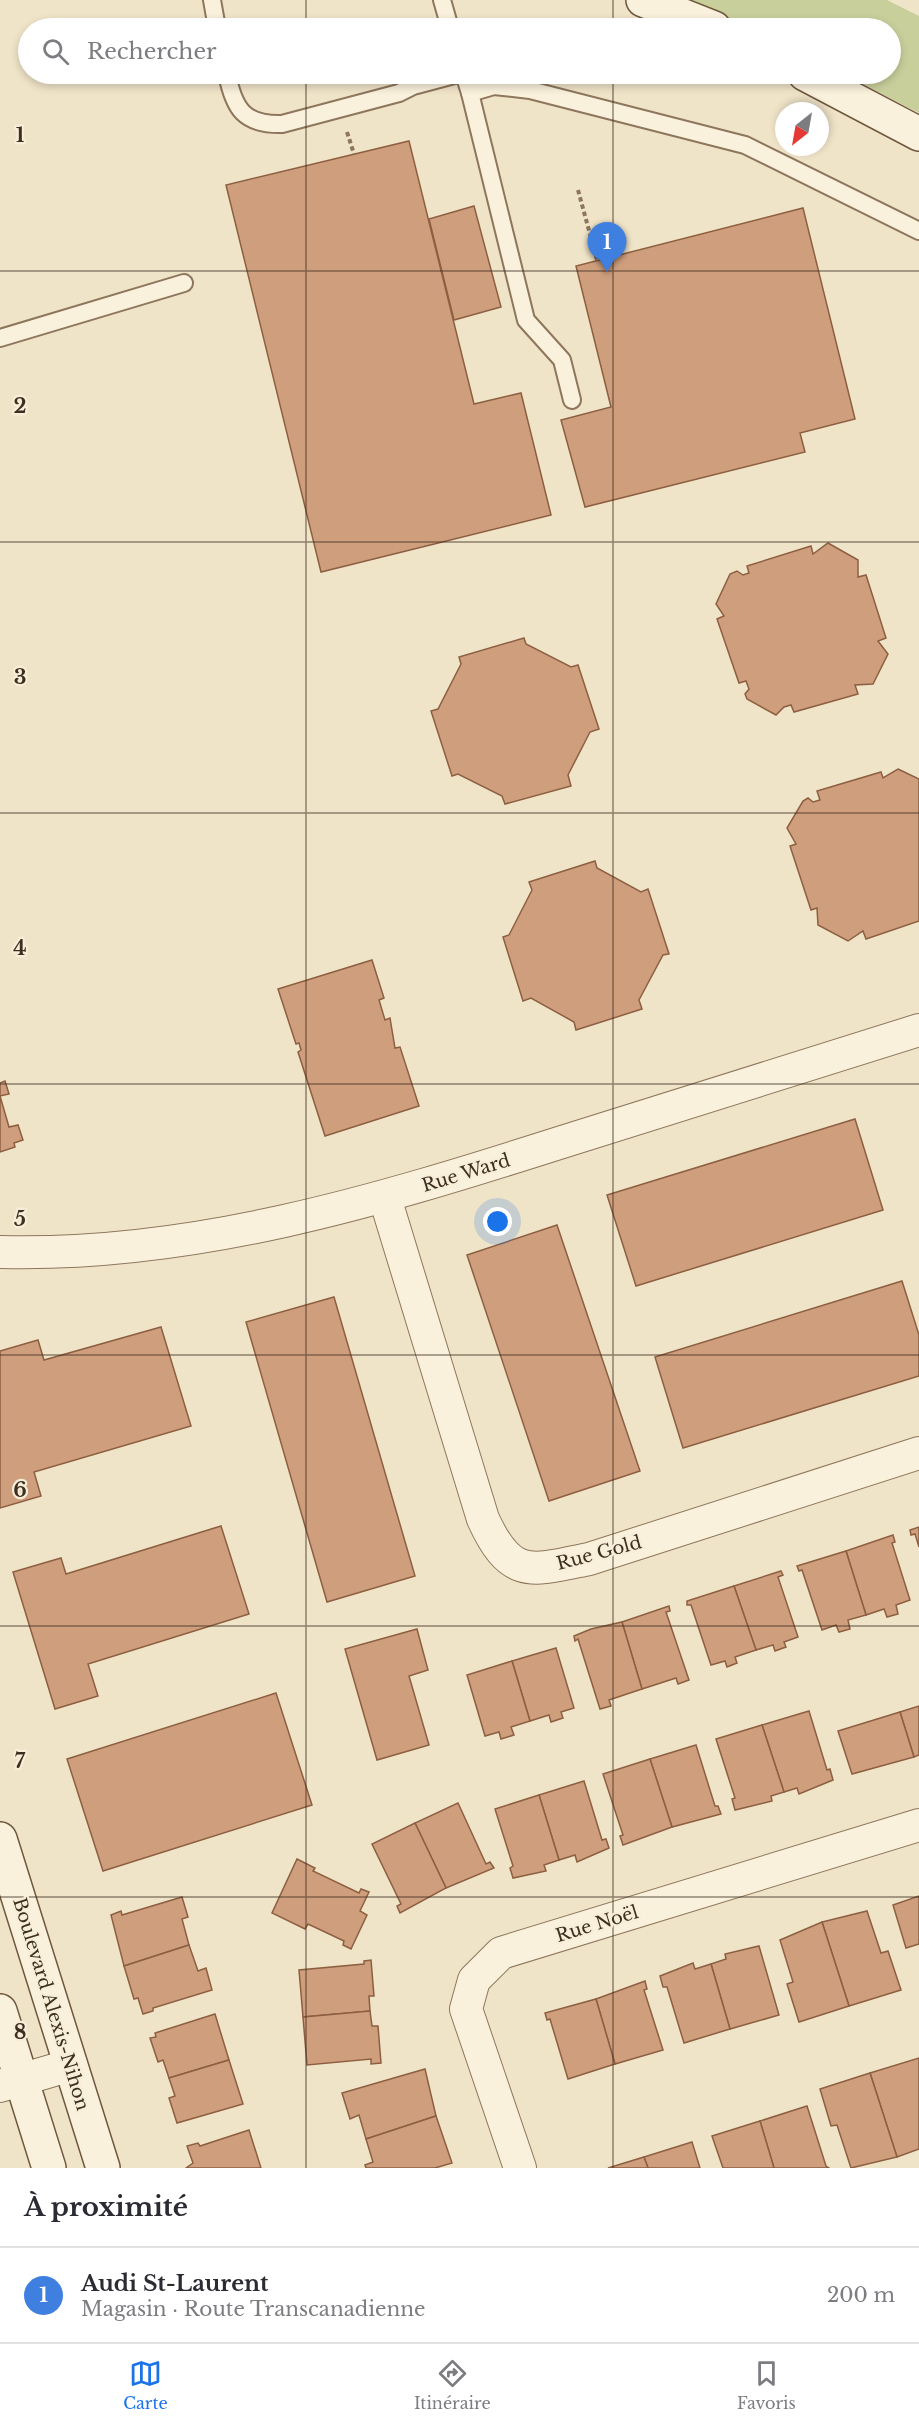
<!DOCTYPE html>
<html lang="fr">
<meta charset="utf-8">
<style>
body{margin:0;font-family:"Libre Baskerville",serif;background:#f7f7f7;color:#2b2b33}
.compass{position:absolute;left:775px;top:102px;width:54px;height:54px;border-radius:50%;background:#fff;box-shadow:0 3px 9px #0003;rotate:211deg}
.you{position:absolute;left:498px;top:1222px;width:21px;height:21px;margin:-15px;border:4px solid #fff;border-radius:50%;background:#1a73e8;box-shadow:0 0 0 9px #1a73e833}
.badge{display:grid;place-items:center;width:39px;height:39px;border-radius:50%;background:#1a73e8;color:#fff;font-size:20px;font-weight:700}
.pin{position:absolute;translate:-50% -50px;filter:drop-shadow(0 2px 3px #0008)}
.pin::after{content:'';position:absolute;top:32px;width:21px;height:18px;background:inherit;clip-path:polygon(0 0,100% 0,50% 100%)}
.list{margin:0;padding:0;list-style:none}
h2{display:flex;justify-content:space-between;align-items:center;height:78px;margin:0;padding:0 24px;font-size:26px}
h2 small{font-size:20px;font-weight:400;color:#7c7c81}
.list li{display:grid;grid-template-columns:39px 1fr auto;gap:18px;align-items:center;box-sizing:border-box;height:96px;padding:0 24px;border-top:2px solid #e1e1e2}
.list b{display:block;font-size:22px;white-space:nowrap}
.list p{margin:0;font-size:20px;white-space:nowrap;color:#7c7c81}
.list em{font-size:20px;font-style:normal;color:#7c7c81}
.icon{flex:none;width:33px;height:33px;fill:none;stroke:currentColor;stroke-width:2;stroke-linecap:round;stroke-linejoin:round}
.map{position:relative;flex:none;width:919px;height:2168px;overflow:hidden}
.search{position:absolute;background:#fff;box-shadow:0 3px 9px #0003;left:18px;right:18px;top:18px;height:66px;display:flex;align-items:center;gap:15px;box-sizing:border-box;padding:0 21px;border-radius:33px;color:#7c7c81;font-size:22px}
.sheet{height:174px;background:#fff}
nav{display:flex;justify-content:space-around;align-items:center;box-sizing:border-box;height:84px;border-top:2px solid #e1e1e2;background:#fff;font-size:16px;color:#7c7c81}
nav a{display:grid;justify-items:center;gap:3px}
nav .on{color:#1a73e8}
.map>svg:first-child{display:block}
</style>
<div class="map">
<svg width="919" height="2168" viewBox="0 0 919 2168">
<rect width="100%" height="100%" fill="#f0e4c8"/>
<polygon fill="#c9cf9b" points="689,0 887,0 919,16 919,113 843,74 890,74 890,28 752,28"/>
<g fill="#cf9f7d" stroke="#8d5f41" stroke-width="1.5">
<polygon points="409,141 474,404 521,393 551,515 321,572 226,185"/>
<polygon points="474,206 501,307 454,320 429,219"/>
<polygon points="803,208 855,419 800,433 805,452 585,507 561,420 611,407 576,266"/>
<polygon points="828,543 858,560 858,577 866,575 886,638 878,641 888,654 873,684 855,685 858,694 794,712 791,705 784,707 776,715 747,699 745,694 749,689 746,681 739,683 717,619 724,616 716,604 730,574 737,571 743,575 749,573 747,566 811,546 813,554"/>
<polygon points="524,638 526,644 571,667 578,665 599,729 590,732 568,775 571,786 505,804 502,796 458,774 452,776 431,711 438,709 461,664 459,657"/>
<polygon points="898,769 919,779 919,921 866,939 863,931 848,941 818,925 817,908 811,910 790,846 796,844 787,828 803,801 808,798 813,802 820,800 817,791 881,772 883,778"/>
<polygon points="595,861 597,868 641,892 648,889 669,954 663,955 639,1000 642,1009 576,1030 574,1022 531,998 523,1001 503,937 509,935 532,890 529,882"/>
<polygon points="372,960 384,998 379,1000 385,1020 390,1018 395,1048 400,1047 419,1106 325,1136 298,1052 301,1050 299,1043 296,1044 278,989"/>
<polygon points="5,1081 9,1094 0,1096 0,1083"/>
<polygon points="0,1096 9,1127 18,1125 23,1140 14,1143 15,1147 0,1152"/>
<polygon points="855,1119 883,1210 636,1286 607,1195"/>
<polygon points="557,1225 640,1471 549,1501 467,1255"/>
<polygon points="902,1281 919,1335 919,1376 683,1448 655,1357"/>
<polygon points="334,1297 415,1576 327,1602 246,1322"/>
<polygon points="161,1327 191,1426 34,1472 41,1496 0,1508 0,1351 38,1340 44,1360"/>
<polygon points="221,1526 249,1614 88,1664 98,1696 55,1709 13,1572 61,1558 66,1574"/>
<polygon points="919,1527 919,1547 915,1534 911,1535 910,1530"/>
<polygon points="893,1535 895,1542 892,1543 910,1600 896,1605 898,1614 887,1617 884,1609 866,1615 846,1551"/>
<polygon points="846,1551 866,1615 848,1620 850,1629 839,1632 836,1625 822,1630 802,1570 799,1571 797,1566"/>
<polygon points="781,1571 783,1575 778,1577 798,1637 784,1642 786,1647 775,1651 773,1645 756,1650 734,1586"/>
<polygon points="734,1586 756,1650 735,1657 737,1663 727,1667 725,1661 711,1665 691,1605 687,1605 687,1601"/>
<polygon points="669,1606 670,1611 666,1612 689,1680 678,1684 676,1678 642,1689 622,1622"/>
<polygon points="622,1622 642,1689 609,1700 611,1706 600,1709 578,1639 575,1641 574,1636 591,1629"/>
<polygon points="417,1629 428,1670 409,1676 429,1745 377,1760 345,1649"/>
<polygon points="556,1648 574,1708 561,1712 563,1718 551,1722 549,1715 530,1721 512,1661"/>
<polygon points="512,1661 530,1721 511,1727 514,1735 501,1739 499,1732 485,1736 467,1675"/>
<polygon points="276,1693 312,1805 103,1871 67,1759"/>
<polygon points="919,1706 919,1755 914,1757 900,1712"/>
<polygon points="809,1711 827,1770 830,1769 833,1780 799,1794 797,1788 784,1792 762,1725"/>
<polygon points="900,1712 914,1757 852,1774 838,1731"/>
<polygon points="762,1725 784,1792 771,1796 772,1801 735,1810 732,1799 735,1798 716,1739"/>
<polygon points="696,1745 715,1806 718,1806 721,1814 672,1827 650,1759"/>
<polygon points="650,1759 672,1827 623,1845 620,1836 623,1835 603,1774"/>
<polygon points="584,1781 602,1840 606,1839 609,1848 577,1862 575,1855 559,1860 539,1795"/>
<polygon points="539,1795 559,1860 544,1865 546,1871 513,1878 510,1868 513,1866 495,1809"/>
<polygon points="458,1803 486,1864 490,1862 494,1868 446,1888 415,1823"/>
<polygon points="415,1823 446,1888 400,1913 397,1906 401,1904 372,1844"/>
<polygon points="297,1859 315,1868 313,1871 359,1893 361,1889 369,1892 360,1911 367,1915 351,1949 343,1945 344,1941 308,1924 305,1929 272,1913"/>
<polygon points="919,1896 919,1944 906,1948 893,1905"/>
<polygon points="182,1897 188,1917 182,1919 189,1945 124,1966 111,1915 121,1911 122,1915"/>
<polygon points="867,1911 881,1953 888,1951 901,1990 849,2006 822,1922"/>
<polygon points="822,1922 849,2006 799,2022 787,1984 793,1982 780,1940"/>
<polygon points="189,1945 198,1971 206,1968 212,1990 153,2008 153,2011 143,2014 138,1998 134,1999 124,1966"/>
<polygon points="759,1946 779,2015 730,2029 711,1964 726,1959 725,1954"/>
<polygon points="371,1960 374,1996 369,1996 370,2011 303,2017 299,1970 364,1964 364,1961"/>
<polygon points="693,1963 695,1969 711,1964 730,2029 684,2043 667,1987 663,1987 660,1976"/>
<polygon points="645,1981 647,1989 644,1990 663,2050 615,2064 596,1999"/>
<polygon points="596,1999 615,2064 568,2079 550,2019 547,2020 545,2013"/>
<polygon points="370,2011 372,2026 378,2026 381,2063 371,2064 371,2059 307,2065 303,2017"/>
<polygon points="215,2014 229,2060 169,2078 163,2060 158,2062 150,2038 156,2037 155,2033"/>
<polygon points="919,2058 919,2149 897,2157 870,2073"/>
<polygon points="229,2060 243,2104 177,2123 169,2098 175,2096 169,2078"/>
<polygon points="425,2069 436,2116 366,2139 359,2115 350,2119 342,2093"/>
<polygon points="870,2073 897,2157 851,2168 837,2125 831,2126 820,2089"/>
<polygon points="807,2106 826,2166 829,2168 774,2168 760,2121"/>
<polygon points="436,2116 452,2163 435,2168 366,2168 365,2165 373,2162 366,2139"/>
<polygon points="760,2121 774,2168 723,2168 712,2136"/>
<polygon points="249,2130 261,2168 186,2168 193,2163 187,2146 198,2143 200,2146"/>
<polygon points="692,2142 700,2168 648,2168 644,2157"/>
<polygon points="644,2157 648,2168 608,2168"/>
</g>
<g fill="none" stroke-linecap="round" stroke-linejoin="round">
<defs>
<g id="lane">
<polyline points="212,0 217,28"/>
<polyline points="442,0 450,28"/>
<path d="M227 74C234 109 244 125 282 124L399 93 413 86 458 74"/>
<polyline points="464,74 470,93 494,86 530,90 745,145 919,231"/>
<polyline points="470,93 526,320 562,360 572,400"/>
<polyline points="0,338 184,283"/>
</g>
<g id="street">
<path d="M385 1198 483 1519C511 1580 530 1571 589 1559L919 1453"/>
<path d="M0 1252C193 1257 377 1201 559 1143 679 1106 799 1068 919 1030"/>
<polyline points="0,2086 71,2065"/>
<polyline points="520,2168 466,2009 474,1980 501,1953 919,1825"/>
</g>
<g id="secondary">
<polyline points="643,0 714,28"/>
<polyline points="805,74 919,134"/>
<polyline points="0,1839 103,2168"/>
<polyline points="0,2011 49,2168"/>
</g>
</defs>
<use href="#lane" stroke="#8d765c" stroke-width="20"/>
<use href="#street" stroke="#8d765c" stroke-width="34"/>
<use href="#secondary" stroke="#6f573f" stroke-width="36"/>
<g stroke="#8d765c" stroke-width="4" stroke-dasharray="4.5 3" stroke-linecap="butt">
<polyline points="347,132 354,154"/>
<polyline points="578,190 597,260"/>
</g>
<use href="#lane" stroke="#faf1dc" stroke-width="16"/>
<use href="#street" stroke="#faf1dc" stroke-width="32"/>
<use href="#secondary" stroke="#faf1dc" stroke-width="33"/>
</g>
<path fill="none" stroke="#3d2e20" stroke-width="1.5" stroke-opacity="0.55" d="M306 0V28M613 0V28M306 74V2168M613 74V2168M0 271H919M0 542H919M0 813H919M0 1084H919M0 1355H919M0 1626H919M0 1897H919"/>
<g text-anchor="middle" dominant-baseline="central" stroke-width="4.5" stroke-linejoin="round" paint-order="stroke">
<g font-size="18" fill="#3d2e20" stroke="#f7eed8">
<text transform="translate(466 1173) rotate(-17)">Rue Ward</text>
<text transform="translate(599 1553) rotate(-15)">Rue Gold</text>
<text transform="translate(597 1924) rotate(-17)">Rue Noël</text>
<text transform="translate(51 2004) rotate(73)">Boulevard Alexis-Nihon</text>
</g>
</g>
<g font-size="20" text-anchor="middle" font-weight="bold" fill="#3d2e20" stroke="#f7eed8" stroke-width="4.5" stroke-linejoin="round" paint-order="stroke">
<text x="20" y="142">1</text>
<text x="20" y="413">2</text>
<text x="20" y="684">3</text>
<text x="20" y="955">4</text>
<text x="20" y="1226">5</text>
<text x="20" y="1497">6</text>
<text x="20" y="1768">7</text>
<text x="20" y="2039">8</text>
</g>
</svg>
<svg class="compass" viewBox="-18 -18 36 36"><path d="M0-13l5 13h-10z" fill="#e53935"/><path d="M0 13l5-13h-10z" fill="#7c7c81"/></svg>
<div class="you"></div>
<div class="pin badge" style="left:607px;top:272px;background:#3f7fe0">1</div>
<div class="search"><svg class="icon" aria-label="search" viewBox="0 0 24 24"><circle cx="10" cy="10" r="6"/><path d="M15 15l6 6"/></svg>Rechercher</div>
</div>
<section class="sheet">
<h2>À proximité<small></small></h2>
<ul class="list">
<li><span class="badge" style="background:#3f7fe0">1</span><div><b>Audi St-Laurent</b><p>Magasin · Route Transcanadienne</p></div><em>200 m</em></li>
</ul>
</section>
<nav>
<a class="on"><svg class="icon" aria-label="map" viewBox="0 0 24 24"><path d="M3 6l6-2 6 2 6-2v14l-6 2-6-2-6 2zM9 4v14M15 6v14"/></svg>Carte</a>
<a><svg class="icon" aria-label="directions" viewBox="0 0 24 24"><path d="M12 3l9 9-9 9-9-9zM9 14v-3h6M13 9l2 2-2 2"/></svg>Itinéraire</a>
<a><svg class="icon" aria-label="saved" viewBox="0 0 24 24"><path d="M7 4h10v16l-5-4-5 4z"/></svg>Favoris</a>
</nav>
